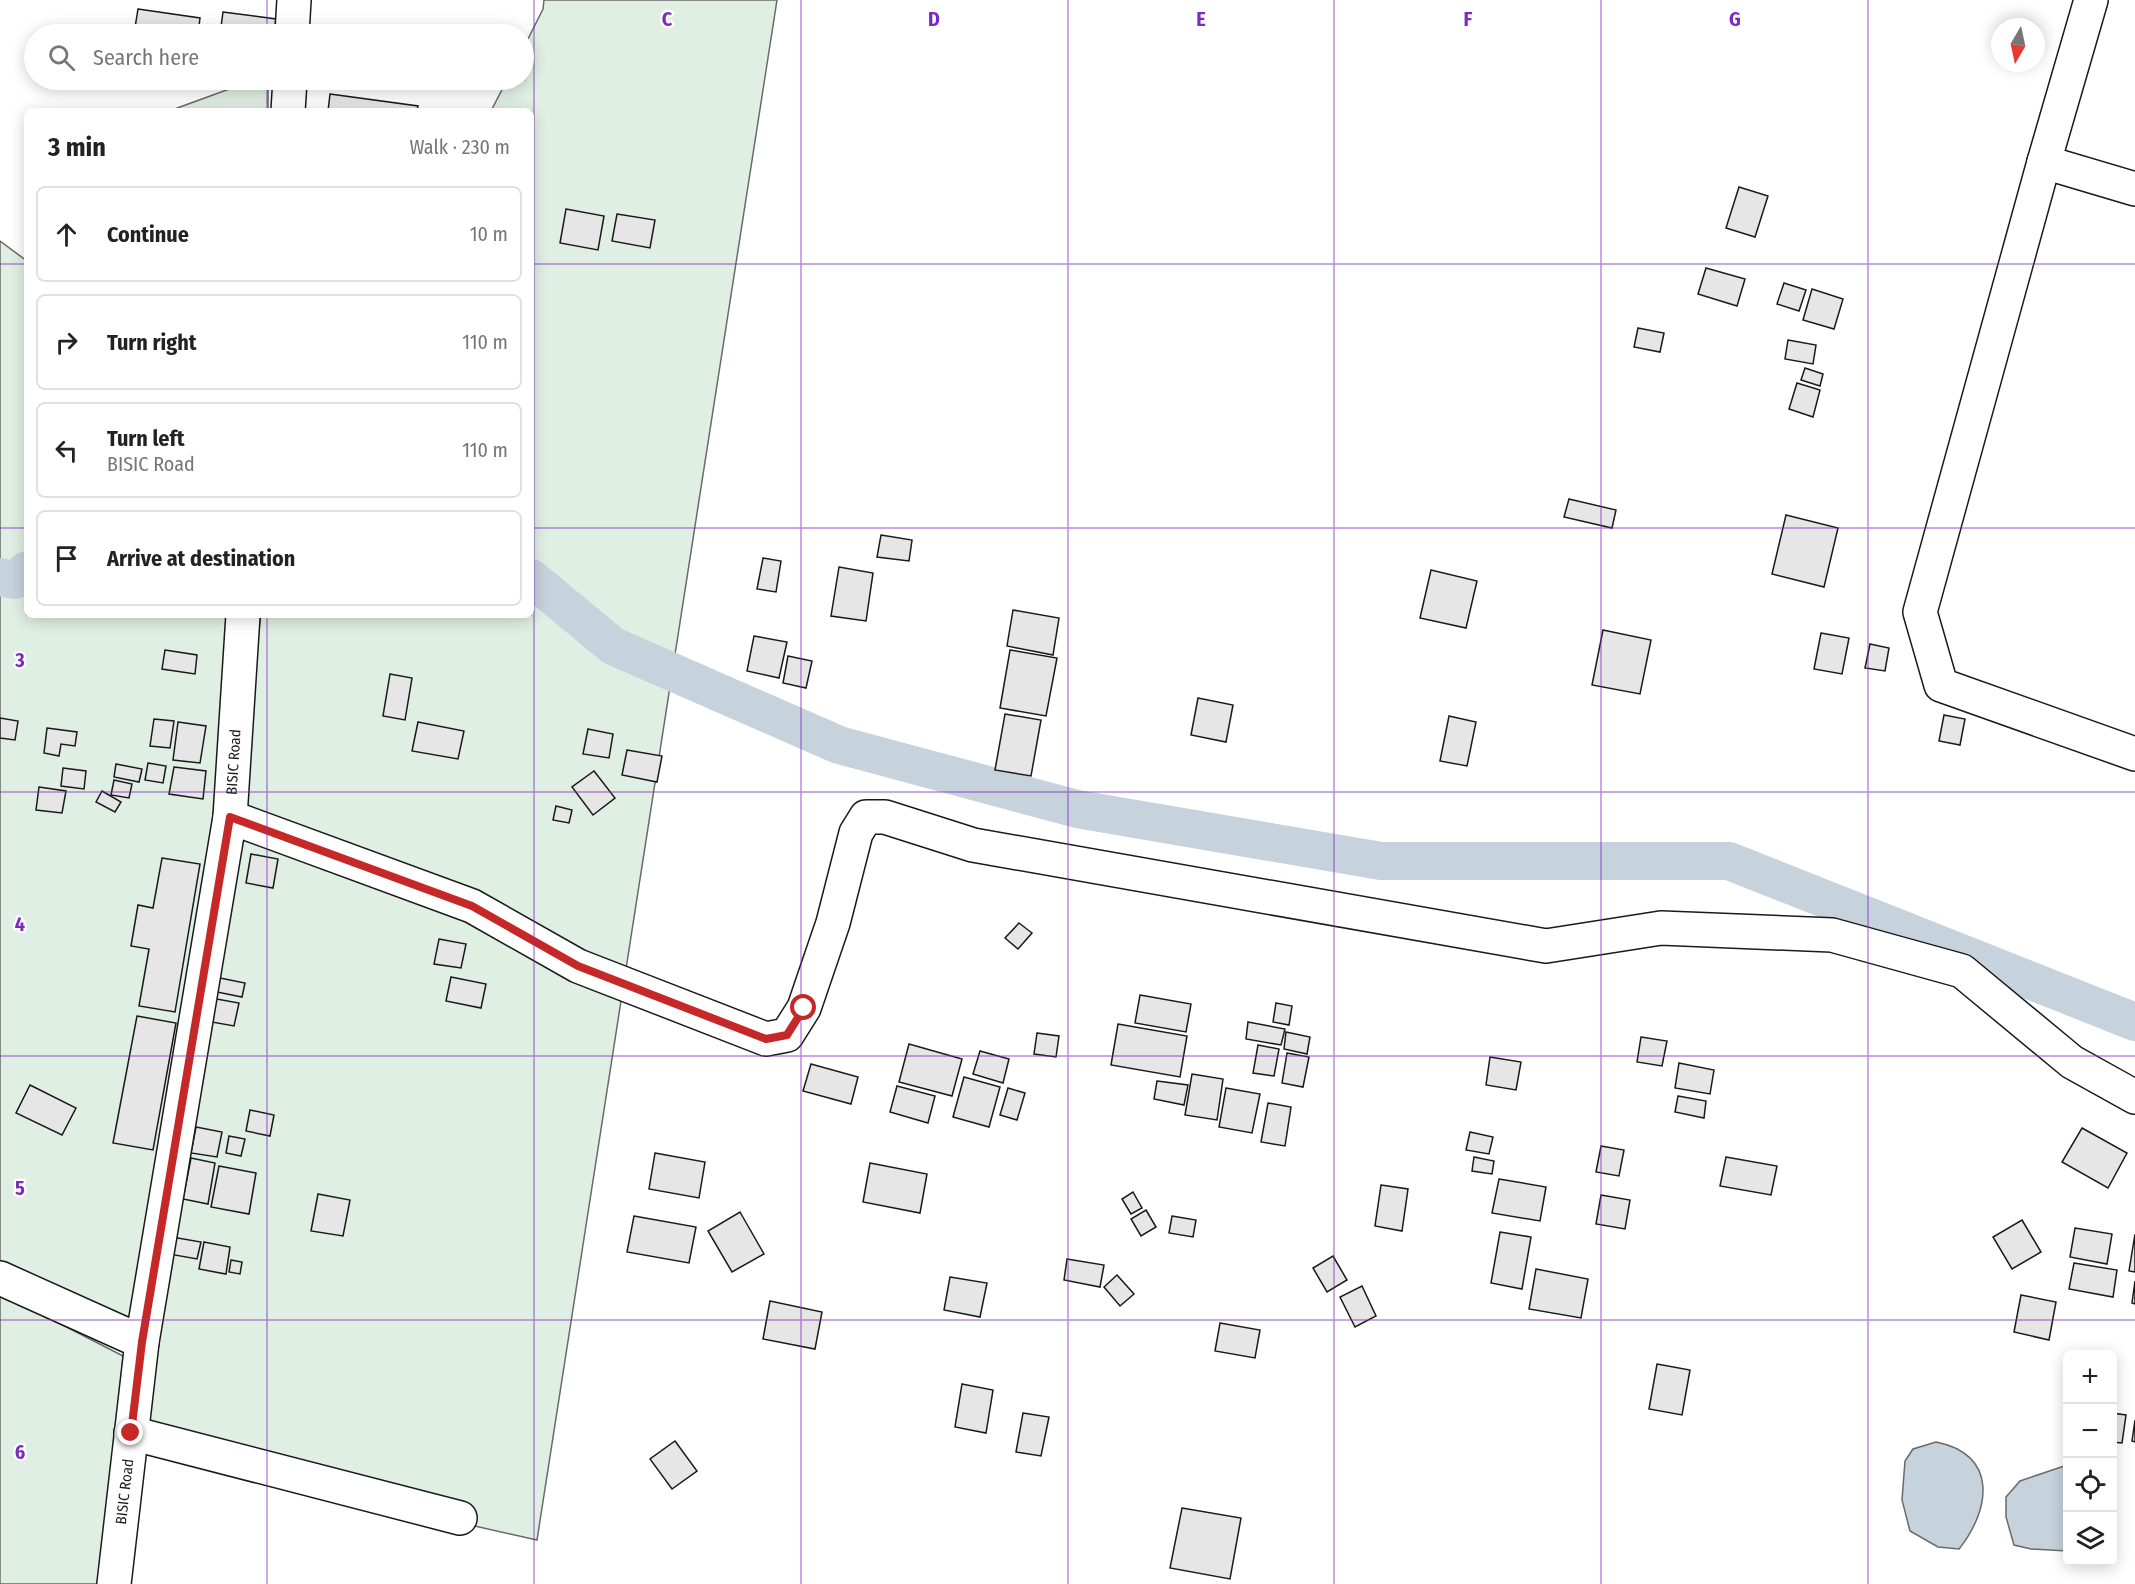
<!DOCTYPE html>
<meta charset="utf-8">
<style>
body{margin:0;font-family:"Fira Sans Condensed",sans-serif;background:#f6f6f6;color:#222}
.controls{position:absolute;right:18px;bottom:18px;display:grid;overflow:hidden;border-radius:9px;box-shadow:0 3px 15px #0003}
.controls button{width:54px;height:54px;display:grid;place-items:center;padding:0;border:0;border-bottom:2px solid #e0e0e0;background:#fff;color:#222;font:30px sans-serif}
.compass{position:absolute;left:1991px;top:18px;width:54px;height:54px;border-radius:50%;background:#fff;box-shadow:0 3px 15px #0003;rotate:189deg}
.stop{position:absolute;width:18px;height:18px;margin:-14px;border:4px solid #c62828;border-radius:50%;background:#fff}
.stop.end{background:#c62828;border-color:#fff;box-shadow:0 2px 6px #0008}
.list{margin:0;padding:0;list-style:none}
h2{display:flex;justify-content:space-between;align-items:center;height:78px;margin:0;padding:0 24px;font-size:26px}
h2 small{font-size:20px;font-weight:400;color:#767676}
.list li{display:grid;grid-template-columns:39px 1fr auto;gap:18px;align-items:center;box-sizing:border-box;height:96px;margin:0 12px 12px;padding:0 12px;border:2px solid #e0e0e0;border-radius:9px}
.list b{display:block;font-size:22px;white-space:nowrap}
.list p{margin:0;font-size:20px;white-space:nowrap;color:#767676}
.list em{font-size:20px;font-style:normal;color:#767676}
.icon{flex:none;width:33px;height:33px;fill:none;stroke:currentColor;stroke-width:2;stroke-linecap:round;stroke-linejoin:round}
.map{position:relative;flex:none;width:2135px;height:1584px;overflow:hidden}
.search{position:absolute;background:#fff;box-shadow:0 3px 15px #0003;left:24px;top:24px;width:510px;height:66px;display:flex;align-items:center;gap:15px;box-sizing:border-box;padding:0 21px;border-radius:33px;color:#767676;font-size:22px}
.panel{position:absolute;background:#fff;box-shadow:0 3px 15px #0003;left:24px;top:108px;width:510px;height:510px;border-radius:9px}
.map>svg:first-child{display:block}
</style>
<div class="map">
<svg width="2135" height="1584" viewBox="0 0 2135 1584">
<rect width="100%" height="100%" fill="#fff"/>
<g fill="#e0efe3" stroke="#6a6a6a" stroke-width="1.5">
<polygon points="544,0 777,0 537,1540 137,1450 261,615 531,615 531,111 491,111 507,80 524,80 524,47 543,9"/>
<polygon points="254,80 268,80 268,111 169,111"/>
<polygon points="0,241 27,261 27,615 242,615 142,1342 0,1278"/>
<polygon points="0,1293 123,1356 102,1584 0,1584"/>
</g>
<g fill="#c6d2dc" stroke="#6a6a6a" stroke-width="1.5">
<path d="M1936 1442C1998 1454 1991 1509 1959 1549L1938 1547 1910 1531 1902 1500 1905 1461 1913 1449Z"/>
<polygon points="2067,1465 2067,1551 2031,1549 2014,1545 2006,1517 2006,1497 2020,1481"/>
</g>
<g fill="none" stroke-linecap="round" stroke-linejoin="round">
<g stroke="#c6d2dc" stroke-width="38">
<polyline points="0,577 14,580 27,570"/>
<polyline points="531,578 613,646 839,745 1077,809 1381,861 1729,861 2135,1022"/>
</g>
</g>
<g fill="#e6e6e6" stroke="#1a1a1a" stroke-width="1.5">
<polygon points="138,9 200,18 198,34 134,34"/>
<polygon points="223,12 276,19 274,34 220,34"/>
<polygon points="241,80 265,80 264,84"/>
<polygon points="330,94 418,106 417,111 328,111"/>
<polygon points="1739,187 1768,196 1755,237 1726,228"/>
<polygon points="566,209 604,216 598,250 560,243"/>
<polygon points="617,214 655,220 650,248 612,241"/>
<polygon points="1706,268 1745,279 1737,306 1698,294"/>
<polygon points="1784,283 1806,290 1799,311 1777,304"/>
<polygon points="1812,289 1843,299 1834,329 1803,320"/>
<polygon points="1638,328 1664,333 1660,352 1634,347"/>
<polygon points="1788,340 1816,345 1813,364 1785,359"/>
<polygon points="1805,368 1823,374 1820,386 1801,380"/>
<polygon points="1797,383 1820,390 1813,417 1789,409"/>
<polygon points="1569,499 1616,510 1612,528 1564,517"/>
<polygon points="1786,515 1838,528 1824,587 1772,574"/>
<polygon points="881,535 912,540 909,561 877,557"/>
<polygon points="763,558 781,561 776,592 757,589"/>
<polygon points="839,567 873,573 866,621 831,616"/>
<polygon points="1431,570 1477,581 1466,628 1420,618"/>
<polygon points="1013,610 1059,618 1053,655 1007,646"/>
<polygon points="1603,630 1651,640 1640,694 1592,685"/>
<polygon points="1821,633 1849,638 1842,674 1814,669"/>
<polygon points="754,636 787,642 779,678 747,671"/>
<polygon points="1870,644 1889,648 1885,671 1865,668"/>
<polygon points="165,650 197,655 195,674 162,669"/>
<polygon points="1010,650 1057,658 1046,716 1000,708"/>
<polygon points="788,656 812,661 806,688 783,683"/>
<polygon points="390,674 412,678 405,720 383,716"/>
<polygon points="1198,698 1233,705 1226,742 1191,735"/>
<polygon points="1005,714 1041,720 1031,776 995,770"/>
<polygon points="1944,715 1965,719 1960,745 1939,741"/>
<polygon points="1449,716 1476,722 1467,766 1440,761"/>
<polygon points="0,718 18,721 15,740 0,738"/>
<polygon points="154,719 174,721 170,748 150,746"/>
<polygon points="178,722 206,726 200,763 173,760"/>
<polygon points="418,722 464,731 458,759 412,751"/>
<polygon points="47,728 77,732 75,746 61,744 59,756 44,753"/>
<polygon points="588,729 613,734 609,758 583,754"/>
<polygon points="627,750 662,756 657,782 622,775"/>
<polygon points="148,763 166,766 163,783 145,780"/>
<polygon points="116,764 142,769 139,782 114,777"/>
<polygon points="174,767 206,771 203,799 169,794"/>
<polygon points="63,768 86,771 84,789 61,786"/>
<polygon points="594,771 615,798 593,815 572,787"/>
<polygon points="114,780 132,784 129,798 111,795"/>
<polygon points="39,787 66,791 62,813 36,810"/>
<polygon points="102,791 121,802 115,812 96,802"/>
<polygon points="556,806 572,810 569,823 553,820"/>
<polygon points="251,854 278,859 273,888 246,883"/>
<polygon points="162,858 200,864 175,1012 139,1006 149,949 131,946 138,905 153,908"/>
<polygon points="1019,923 1032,933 1018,949 1005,938"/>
<polygon points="439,939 466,944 461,968 434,964"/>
<polygon points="451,977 486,984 481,1008 446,1001"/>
<polygon points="220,978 245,983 242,997 217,992"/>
<polygon points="1140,995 1191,1004 1186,1032 1135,1023"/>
<polygon points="211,998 239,1003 234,1026 206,1021"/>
<polygon points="1276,1003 1292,1006 1289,1025 1273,1022"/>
<polygon points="137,1016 176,1023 153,1150 113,1143"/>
<polygon points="1248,1022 1285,1029 1281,1045 1246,1039"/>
<polygon points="1118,1024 1187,1036 1180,1077 1111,1065"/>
<polygon points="1286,1032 1310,1037 1307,1054 1284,1049"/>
<polygon points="1037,1033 1059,1036 1056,1057 1034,1054"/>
<polygon points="1641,1037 1667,1041 1662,1066 1637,1062"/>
<polygon points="909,1044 962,1059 952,1096 899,1082"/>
<polygon points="1258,1045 1279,1049 1274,1076 1253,1073"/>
<polygon points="980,1051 1009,1059 1003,1083 973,1074"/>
<polygon points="1287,1053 1309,1057 1303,1087 1282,1083"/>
<polygon points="1490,1057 1521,1062 1516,1090 1486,1085"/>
<polygon points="1679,1063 1714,1070 1710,1094 1675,1088"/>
<polygon points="811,1064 858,1077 851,1104 803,1091"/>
<polygon points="1192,1074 1223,1079 1217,1120 1185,1115"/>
<polygon points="964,1077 1000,1087 989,1127 953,1117"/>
<polygon points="1157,1081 1188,1085 1184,1105 1154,1099"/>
<polygon points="30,1085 76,1108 62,1135 16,1113"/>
<polygon points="897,1086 935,1096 928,1123 890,1112"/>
<polygon points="1008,1088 1025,1093 1017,1120 1000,1115"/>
<polygon points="1226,1088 1260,1094 1252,1133 1219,1127"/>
<polygon points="1678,1096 1706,1101 1704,1118 1675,1112"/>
<polygon points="1268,1103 1291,1107 1285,1146 1261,1142"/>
<polygon points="250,1110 274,1115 270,1136 246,1131"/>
<polygon points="196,1127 222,1132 217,1157 191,1153"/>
<polygon points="2082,1128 2127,1153 2108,1188 2062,1162"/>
<polygon points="1470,1132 1493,1137 1489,1154 1466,1150"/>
<polygon points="229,1136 245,1139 241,1156 226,1153"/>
<polygon points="1601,1146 1624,1150 1619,1176 1596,1172"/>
<polygon points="655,1153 705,1162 699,1198 649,1189"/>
<polygon points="1474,1157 1494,1161 1492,1174 1472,1171"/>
<polygon points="1726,1157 1777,1166 1771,1195 1720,1186"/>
<polygon points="191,1158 215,1163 208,1204 183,1199"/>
<polygon points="870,1163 927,1174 920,1213 863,1202"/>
<polygon points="219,1166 256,1173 249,1214 211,1207"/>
<polygon points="1499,1179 1546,1187 1540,1221 1492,1213"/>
<polygon points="1381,1185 1408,1189 1402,1231 1375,1226"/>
<polygon points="1133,1192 1142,1208 1131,1214 1122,1199"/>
<polygon points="318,1194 350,1200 343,1236 311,1231"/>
<polygon points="1601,1195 1630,1200 1625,1229 1596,1224"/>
<polygon points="1146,1210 1156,1227 1141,1236 1131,1219"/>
<polygon points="740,1212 764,1254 732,1272 708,1231"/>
<polygon points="634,1216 696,1227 689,1263 627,1252"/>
<polygon points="1172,1216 1196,1220 1193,1237 1169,1233"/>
<polygon points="2022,1220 2041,1252 2012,1269 1993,1237"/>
<polygon points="2075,1228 2112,1234 2107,1264 2070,1257"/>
<polygon points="1500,1232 1531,1237 1522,1289 1491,1283"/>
<polygon points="2135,1234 2135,1272 2129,1271"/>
<polygon points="172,1237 201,1242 197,1259 169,1254"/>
<polygon points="204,1242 230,1247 226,1274 199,1269"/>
<polygon points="1333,1256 1347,1280 1327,1292 1313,1268"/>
<polygon points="1067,1259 1104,1265 1100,1287 1064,1280"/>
<polygon points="231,1260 242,1262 240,1274 229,1272"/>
<polygon points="2074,1263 2117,1270 2113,1297 2069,1289"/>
<polygon points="1536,1269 1588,1279 1581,1318 1529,1309"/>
<polygon points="1117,1275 1134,1294 1120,1306 1104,1287"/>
<polygon points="950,1277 987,1283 980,1317 944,1310"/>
<polygon points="2135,1281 2135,1304 2132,1303"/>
<polygon points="1362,1286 1376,1316 1355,1327 1340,1297"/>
<polygon points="2021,1295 2056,1302 2049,1340 2014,1332"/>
<polygon points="770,1301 822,1312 815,1349 763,1339"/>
<polygon points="1220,1323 1260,1330 1255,1358 1215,1351"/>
<polygon points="1657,1364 1690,1370 1682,1415 1649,1409"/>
<polygon points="962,1384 993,1390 986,1433 955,1427"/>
<polygon points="1023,1413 1049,1417 1041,1456 1016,1452"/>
<polygon points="2112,1413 2126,1415 2122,1443 2112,1442"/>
<polygon points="2135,1420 2135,1442 2132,1441"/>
<polygon points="675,1441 697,1471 672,1489 650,1459"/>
<polygon points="1182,1508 1241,1518 1230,1579 1170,1568"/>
</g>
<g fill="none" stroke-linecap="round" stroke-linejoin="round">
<defs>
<g id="minor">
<polyline points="2091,0 2044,162 1920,612 1941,685 2135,754"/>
<polyline points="292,34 294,0"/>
<polyline points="288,111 290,80"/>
<polyline points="2044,162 2135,189"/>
<polyline points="230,817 472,906 578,966 766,1039 787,1035 804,1008 833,923 856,833 866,817 885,817 973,845 1546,946 1661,928 1832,935 1962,971 2072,1062 2135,1097"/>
<polyline points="0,1278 142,1342"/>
<polyline points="131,1433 460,1518"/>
<path id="s1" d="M114 1584 142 1342 230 817 243 615"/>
</g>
</defs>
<use href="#minor" stroke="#1a1a1a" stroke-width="36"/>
<use href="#minor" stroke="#fff" stroke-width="33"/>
</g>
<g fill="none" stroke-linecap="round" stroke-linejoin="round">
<polyline stroke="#c62828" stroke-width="8" points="131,1433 142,1342 230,817 472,906 578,966 766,1039 787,1035 804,1008"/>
</g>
<path fill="none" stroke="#7b2cbf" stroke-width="1.5" stroke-opacity="0.55" d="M267 0V34M534 0V1584M801 0V1584M1068 0V1584M1334 0V1584M1601 0V1584M1868 0V1584M267 80V111M0 264H27M531 264H2135M0 528H27M531 528H2135M267 615V1584M0 792H2135M0 1056H2135M0 1320H2135"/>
<g text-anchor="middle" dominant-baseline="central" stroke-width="4.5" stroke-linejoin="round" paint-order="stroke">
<g font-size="15" fill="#1a1a1a" stroke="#fff">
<text stroke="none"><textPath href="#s1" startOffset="831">BISIC Road</textPath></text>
<text stroke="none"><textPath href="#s1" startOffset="93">BISIC Road</textPath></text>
</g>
</g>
<g font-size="20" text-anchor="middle" font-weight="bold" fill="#7b2cbf" stroke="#fff" stroke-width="4.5" stroke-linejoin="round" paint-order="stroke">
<text x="667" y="26">C</text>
<text x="934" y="26">D</text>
<text x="1201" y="26">E</text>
<text x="1468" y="26">F</text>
<text x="1735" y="26">G</text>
<text x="20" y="667">3</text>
<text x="20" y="931">4</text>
<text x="20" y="1195">5</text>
<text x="20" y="1459">6</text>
</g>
</svg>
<div class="controls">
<button>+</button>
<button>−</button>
<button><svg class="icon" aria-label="locate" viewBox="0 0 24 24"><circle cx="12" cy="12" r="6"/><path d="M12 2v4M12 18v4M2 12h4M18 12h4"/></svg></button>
<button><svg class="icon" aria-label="layers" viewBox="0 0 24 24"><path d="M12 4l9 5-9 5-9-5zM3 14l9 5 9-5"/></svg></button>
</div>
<svg class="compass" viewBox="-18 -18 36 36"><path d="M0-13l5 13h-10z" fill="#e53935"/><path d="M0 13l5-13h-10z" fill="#767676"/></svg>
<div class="stop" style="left:804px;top:1008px"></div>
<div class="stop end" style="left:131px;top:1433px"></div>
<div class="search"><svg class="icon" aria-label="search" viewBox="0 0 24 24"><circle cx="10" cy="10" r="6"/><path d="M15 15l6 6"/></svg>Search here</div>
<section class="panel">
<h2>3 min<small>Walk · 230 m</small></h2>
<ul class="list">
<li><svg class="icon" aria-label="ahead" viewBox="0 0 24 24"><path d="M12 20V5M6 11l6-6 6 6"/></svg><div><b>Continue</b></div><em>10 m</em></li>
<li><svg class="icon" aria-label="right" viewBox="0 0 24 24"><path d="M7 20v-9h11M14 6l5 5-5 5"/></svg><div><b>Turn right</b></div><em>110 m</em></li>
<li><svg class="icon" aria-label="left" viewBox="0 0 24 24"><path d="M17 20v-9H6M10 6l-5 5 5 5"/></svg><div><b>Turn left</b><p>BISIC Road</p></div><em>110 m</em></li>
<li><svg class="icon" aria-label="arrive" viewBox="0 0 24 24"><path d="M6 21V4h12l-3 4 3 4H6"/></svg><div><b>Arrive at destination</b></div></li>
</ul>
</section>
</div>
